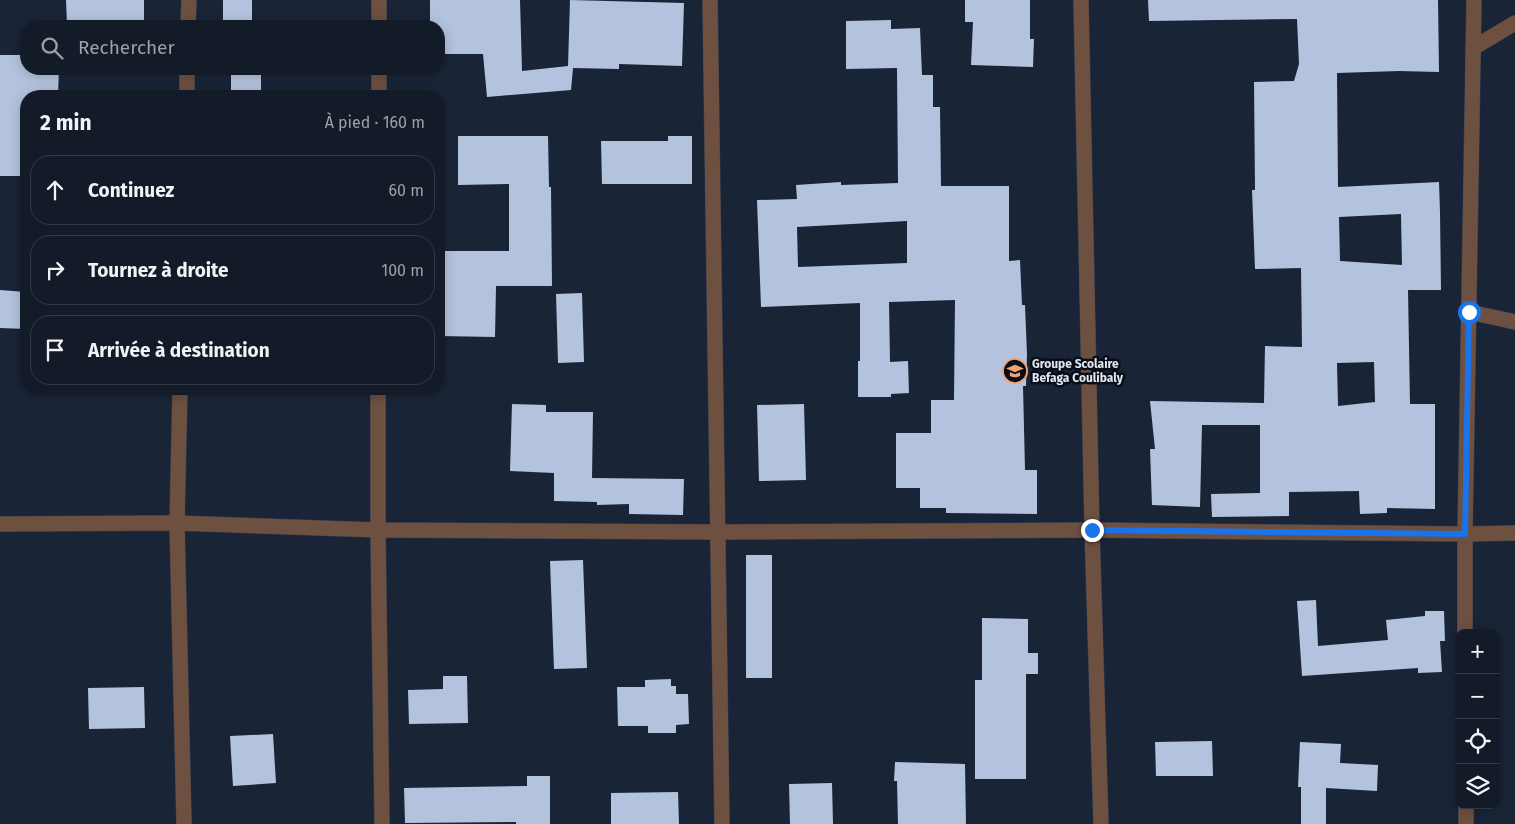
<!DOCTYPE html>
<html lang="fr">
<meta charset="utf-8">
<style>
body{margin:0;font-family:"Fira Sans",sans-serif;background:#1c2431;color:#f1f3f6}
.controls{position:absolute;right:15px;bottom:15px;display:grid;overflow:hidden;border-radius:10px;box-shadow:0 2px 12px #0003}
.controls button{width:45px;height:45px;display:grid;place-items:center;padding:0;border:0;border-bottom:1px solid #323946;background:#131b29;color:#f1f3f6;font:25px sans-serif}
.stop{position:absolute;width:15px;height:15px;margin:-11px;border:4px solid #1a73e8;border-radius:50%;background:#fff}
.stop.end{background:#1a73e8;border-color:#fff;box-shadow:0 1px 5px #0008}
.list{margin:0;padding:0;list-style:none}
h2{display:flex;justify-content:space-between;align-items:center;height:65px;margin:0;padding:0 20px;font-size:21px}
h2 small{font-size:16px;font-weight:400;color:#9da1a8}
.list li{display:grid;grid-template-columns:32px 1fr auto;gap:15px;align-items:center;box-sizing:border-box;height:70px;margin:0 10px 10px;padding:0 10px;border:1px solid #323946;border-radius:20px}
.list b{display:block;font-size:19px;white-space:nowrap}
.list em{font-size:16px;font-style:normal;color:#9da1a8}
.icon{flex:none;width:28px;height:28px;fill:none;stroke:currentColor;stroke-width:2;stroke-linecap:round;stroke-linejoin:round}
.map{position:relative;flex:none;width:1515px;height:824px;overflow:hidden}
.search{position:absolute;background:#131b29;box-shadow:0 2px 12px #0003;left:20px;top:20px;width:425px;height:55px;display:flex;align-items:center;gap:12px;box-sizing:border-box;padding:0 18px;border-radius:20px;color:#9da1a8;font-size:19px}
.panel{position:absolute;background:#131b29;box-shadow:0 2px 12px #0003;left:20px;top:90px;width:425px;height:305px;border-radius:20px}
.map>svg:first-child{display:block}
</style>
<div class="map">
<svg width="1515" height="824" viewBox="0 0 1515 824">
<rect width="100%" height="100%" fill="#192437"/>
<g fill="#b4c3dd" fill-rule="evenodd">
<polygon points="66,0 144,0 144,26 80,26 80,24 67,25"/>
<rect x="223" y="0" width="29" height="26"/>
<polygon points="430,0 520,0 522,71 568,66 570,0 684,3 682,66 619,64 619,69 573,68 571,90 487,97 483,54 439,54 439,26 430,26"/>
<polygon points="965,0 1030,0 1030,39 1034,39 1033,67 971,65 973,22 965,22"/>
<path d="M1148 0H1438L1439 72 1399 71 1337 73 1338 187 1439 182 1440 212 1441 290H1408L1410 404H1435V509L1387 508V513L1360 514 1359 491 1289 492V516L1212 517 1211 494 1260 493V425H1202L1200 507 1152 505 1150 449H1155L1150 401 1264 403 1265 346 1302 347 1301 268 1255 269 1252 190H1255L1254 82 1294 81 1299 64 1297 19 1149 21ZM1401 214 1402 265 1340 261 1339 217ZM1374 362 1375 402 1338 406 1337 363Z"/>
<path d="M891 20V29L920 28 922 75H933V107H940L941 186H1009V261L1020 260 1022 305H1025L1027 355 1026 386H1023L1025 470H1037V514L946 513V508H920V488H896V433H931V400H954L955 300 889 302 890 362 908 361 909 393 891 394V397H858V361H860V303L761 307 757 200 797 199 796 185 841 182V185L898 183 897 68 846 69V21ZM907 221V263L798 267 797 227Z"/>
<polygon points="0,55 26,55 26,69 59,69 58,96 26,96 26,176 0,176"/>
<rect x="231" y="69" width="30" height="21"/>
<polygon points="458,136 548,136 549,187 551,187 552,286 496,286 495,337 439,336 439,251 509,251 509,184 458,185"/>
<polygon points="668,136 692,136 692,184 602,184 601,141 668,141"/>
<polygon points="0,290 26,292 26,329 0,328"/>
<polygon points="582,293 584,362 558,363 556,294"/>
<polygon points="512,404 546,405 546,412 593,412 592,478 684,479 683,515 629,514 629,504 597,505 597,502 554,501 554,473 510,471"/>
<polygon points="804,404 806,480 759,481 757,405"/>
<rect x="746" y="555" width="26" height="123"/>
<polygon points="583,560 587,668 554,669 550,561"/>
<polygon points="1316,600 1318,646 1388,640 1386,620 1425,616 1425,611 1444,611 1445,641 1440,641 1442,672 1418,673 1418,668 1302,676 1297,601"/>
<polygon points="982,618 1028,619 1028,653 1038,653 1038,674 1026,674 1026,779 975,779 975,680 982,680"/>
<polygon points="443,676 467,676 468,723 409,724 408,690 443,689"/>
<polygon points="671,679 671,686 676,686 676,694 688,694 689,724 676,725 676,733 648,733 648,726 618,726 617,687 645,687 645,680"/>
<polygon points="144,687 145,728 89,729 88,688"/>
<polygon points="273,734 276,783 233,786 230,736"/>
<polygon points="1212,741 1213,776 1156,776 1155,742"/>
<polygon points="1300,742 1341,744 1340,763 1378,765 1377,791 1326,788 1326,824 1301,824 1301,787 1298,787"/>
<polygon points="895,762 965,764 966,824 898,824 897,781 894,781"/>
<polygon points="527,776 550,776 550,824 516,824 516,822 405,823 404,788 527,786"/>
<polygon points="832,783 833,824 790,824 789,784"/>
<polygon points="678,792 679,824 611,824 611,793"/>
</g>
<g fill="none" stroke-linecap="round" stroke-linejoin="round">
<defs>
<g id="street">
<polyline points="710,0 722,824"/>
<polyline points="1081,0 1092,530 1101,824"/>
<polyline points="188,26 189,0"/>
<polyline points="379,26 379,0"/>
<polyline points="1473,48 1515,23"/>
<polyline points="187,96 187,69"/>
<polyline points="379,96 379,69"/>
<polyline points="1469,312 1515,322"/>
<polyline points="180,389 177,523 184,824"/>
<polyline points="378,389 378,530 382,824"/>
<polyline points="0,524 177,523 378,530 719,532 1092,530 1465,534 1515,533"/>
<polyline points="1465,633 1465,534 1474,0"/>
<polyline points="1466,805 1466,824"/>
</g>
</defs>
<use href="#street" stroke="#353f52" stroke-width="16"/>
<use href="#street" stroke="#6d5040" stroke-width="15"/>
</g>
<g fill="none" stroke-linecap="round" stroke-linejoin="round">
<polyline stroke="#1a73e8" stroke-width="6" points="1092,530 1465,534 1469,312"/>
</g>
<defs>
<symbol id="school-ring" viewBox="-11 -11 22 22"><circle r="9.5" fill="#090e16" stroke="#f0a27a" stroke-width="1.5"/><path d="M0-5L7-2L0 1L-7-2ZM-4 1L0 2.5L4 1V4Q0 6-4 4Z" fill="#f0a27a"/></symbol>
</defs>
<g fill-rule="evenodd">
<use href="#school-ring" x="1001" y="357" width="28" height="28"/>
</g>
<g text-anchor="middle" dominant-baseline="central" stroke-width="5" stroke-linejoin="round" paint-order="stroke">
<g font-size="12" font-weight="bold" fill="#e0e8f5" stroke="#090e16" text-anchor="start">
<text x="1032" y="364">Groupe Scolaire<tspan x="1032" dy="14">Befaga Coulibaly</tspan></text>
</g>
</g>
</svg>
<div class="controls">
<button>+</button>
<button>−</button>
<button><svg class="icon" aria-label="locate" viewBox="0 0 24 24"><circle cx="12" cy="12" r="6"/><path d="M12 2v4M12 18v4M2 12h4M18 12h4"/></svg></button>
<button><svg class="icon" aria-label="layers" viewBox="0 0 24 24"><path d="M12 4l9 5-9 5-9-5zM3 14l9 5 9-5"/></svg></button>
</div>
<div class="stop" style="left:1469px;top:312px"></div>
<div class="stop end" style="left:1092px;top:530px"></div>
<div class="search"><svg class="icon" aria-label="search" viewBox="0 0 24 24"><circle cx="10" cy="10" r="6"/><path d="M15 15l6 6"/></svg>Rechercher</div>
<section class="panel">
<h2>2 min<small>À pied · 160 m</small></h2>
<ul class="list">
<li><svg class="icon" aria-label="ahead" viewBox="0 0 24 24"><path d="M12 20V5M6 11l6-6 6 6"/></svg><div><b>Continuez</b></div><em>60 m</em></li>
<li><svg class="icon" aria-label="right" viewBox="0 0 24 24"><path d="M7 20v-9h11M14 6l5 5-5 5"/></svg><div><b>Tournez à droite</b></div><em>100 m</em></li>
<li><svg class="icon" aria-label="arrive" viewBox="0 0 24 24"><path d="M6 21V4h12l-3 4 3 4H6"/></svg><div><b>Arrivée à destination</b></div></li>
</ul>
</section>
</div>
